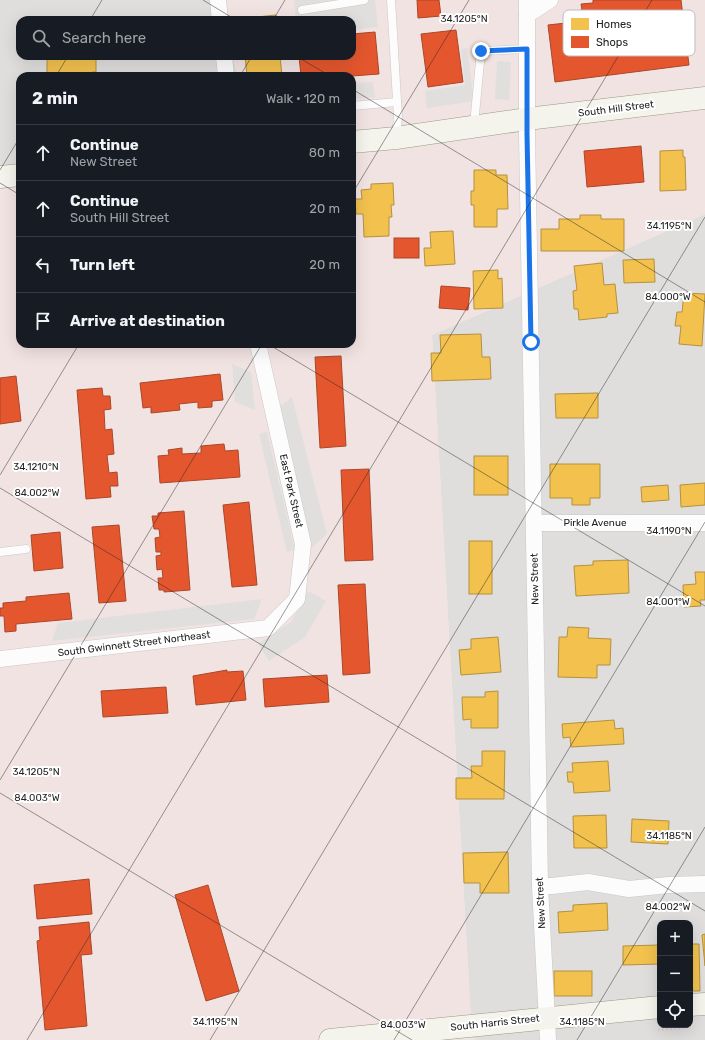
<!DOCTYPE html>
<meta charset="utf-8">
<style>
body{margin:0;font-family:Rubik,sans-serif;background:#242831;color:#f1f3f6}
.controls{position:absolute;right:12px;bottom:12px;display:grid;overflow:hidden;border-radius:8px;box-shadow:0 4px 16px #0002}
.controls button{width:36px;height:36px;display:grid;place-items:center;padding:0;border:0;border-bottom:1px solid #363941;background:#171b24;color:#f1f3f6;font:20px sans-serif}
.stop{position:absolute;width:12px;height:12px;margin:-9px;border:3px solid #1a73e8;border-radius:50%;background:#fff}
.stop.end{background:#1a73e8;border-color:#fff;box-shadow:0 1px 4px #0008}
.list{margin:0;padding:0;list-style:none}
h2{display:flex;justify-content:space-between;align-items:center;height:52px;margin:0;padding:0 16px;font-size:17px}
h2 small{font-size:13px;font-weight:400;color:#9ea1a6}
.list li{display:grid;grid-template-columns:26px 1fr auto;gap:12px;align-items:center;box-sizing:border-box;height:56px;padding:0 16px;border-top:1px solid #363941}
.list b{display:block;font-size:15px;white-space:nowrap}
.list p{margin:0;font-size:13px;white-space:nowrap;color:#9ea1a6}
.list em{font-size:13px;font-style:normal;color:#9ea1a6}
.icon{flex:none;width:22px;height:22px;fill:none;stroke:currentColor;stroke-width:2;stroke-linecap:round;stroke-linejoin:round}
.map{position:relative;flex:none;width:705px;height:1040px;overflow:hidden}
.search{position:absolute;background:#171b24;box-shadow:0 4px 16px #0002;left:16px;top:16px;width:340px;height:44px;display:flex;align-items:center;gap:10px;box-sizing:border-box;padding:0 14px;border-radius:12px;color:#9ea1a6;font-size:15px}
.panel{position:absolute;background:#171b24;box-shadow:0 4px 16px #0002;left:16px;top:72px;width:340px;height:276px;border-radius:12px}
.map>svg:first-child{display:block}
</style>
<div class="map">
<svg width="705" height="1040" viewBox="0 0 705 1040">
<rect width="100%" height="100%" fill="#f0eeeb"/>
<g fill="#dfdedc" fill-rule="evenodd">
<polygon points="0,0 221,0 225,20 20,20 20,56 233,56 237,76 20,76 20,175 0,177"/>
<path d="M705 214V1040H476L472 1038 432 335ZM660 923H690V1025H660Z"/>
</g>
<polygon fill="#f1e3e1" points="221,0 705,0 705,214 432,335 472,1038 476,1040 0,1040 0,177 20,175 20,344 352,344 352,76 237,76 233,56 352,56 352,20 225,20"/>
<g fill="#e0dfde">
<polygon points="294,0 375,0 378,27 352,30 352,20 296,20"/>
<polygon points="467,48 474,101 427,108 425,91 465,85 461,49"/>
<polygon points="497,61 511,62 509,100 495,99"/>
<polygon points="373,82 375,97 352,99 352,83"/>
<polygon points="232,364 251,372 255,410 235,402"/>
<polygon points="292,397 327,534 311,548 280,407"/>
<polygon points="267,432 295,550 287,552 259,434"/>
<polygon points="308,591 326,601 305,637 269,661 258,644 291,622"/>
<polygon points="262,599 254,619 52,641 58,623"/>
</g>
<g fill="#f2c14e" stroke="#b49141">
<polygon points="276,15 277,20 248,20 247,18"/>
<polygon points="47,56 96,56 96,72 92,72 93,76 47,76"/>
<polygon points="245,56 280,56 282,76 247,76"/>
<polygon points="683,150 683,157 685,157 686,190 660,191 660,151"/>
<polygon points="474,170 496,170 496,175 507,175 508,209 497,209 497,227 474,227 474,205 471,205 471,191 474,191"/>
<polygon points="393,183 394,205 391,205 392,217 389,217 389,236 364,237 363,214 356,214 355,199 362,199 361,190 371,189 371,184"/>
<polygon points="580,215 601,215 601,219 624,219 624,251 541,251 541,229 559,229 559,219 580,219"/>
<polygon points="453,231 455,264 425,266 424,248 431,248 430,232"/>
<polygon points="654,259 655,282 624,283 623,260"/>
<polygon points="602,263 604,285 615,284 618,313 607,314 607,317 579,320 578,309 574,309 573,291 577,290 574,266"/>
<polygon points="498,270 498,279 502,278 503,308 474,309 473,271"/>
<polygon points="684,293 705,294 702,346 679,344 681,326 675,326 677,312 682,312"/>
<polygon points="481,334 482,357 490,357 491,379 432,381 431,353 441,353 440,335"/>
<polygon points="598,393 598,418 556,418 555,394"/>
<rect x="474" y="456" width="34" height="39"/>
<polygon points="550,464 600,464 600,498 590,498 590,505 572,505 572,498 550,498"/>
<polygon points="705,483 705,505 681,507 680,485"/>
<polygon points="668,485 669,500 642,502 641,487"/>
<rect x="469" y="541" width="23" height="53"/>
<polygon points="628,560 629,593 576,596 574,566 593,565 593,561"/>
<polygon points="695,572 705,572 705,600 700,600 701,606 684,607 683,585 696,584"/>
<polygon points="568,627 589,628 588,638 611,639 610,665 597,665 597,678 558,677 559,637 567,637"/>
<polygon points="498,637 501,672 461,675 459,650 471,649 471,639"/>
<polygon points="498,691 498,728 471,728 471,719 463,720 462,697 485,697 485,692"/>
<polygon points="614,720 615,729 623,728 624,744 571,747 570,737 563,738 562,724"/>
<polygon points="482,751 505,751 504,799 456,799 456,778 472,778 471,766 482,766"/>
<polygon points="608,761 610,791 574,793 573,782 568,782 567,772 573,772 572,763"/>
<polygon points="606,815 607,848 574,848 573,816"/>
<polygon points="632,819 669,821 668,844 631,842"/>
<polygon points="508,852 509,893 480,893 480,883 464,883 463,853"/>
<polygon points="607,903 608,930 559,933 558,912 573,911 573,905"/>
<polygon points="705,934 705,966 702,935"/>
<polygon points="690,944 699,944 700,991 690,991"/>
<polygon points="660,945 660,964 623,965 623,946"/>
<rect x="554" y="971" width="38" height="25"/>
</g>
<g fill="#e4572e" stroke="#aa472a">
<polygon points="417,0 439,0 441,16 418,18"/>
<polygon points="593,0 681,0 689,65 555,82 548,25 566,23 565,13 582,10 581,4 593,3"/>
<polygon points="456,30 463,82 428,87 421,34"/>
<polygon points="375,32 379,74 352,76 301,76 299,56 352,56 352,34"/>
<polygon points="641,146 644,182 587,187 584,151"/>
<rect x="394" y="238" width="25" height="20"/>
<polygon points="441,286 470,288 468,310 439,308"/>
<polygon points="341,356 346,446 320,448 315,357"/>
<polygon points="220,374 223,400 212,401 212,407 198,408 198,402 179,404 180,410 151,413 151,407 143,408 140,383"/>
<polygon points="16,376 21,421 0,424 0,378"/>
<polygon points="102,388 103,396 110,396 111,409 104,410 105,430 112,429 114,454 107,455 109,473 117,472 118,486 110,486 111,497 86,499 77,390"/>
<polygon points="224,444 225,451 238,450 240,477 160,483 158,456 169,455 168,450 182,448 182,454 201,453 201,446"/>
<polygon points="369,469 373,560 345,561 341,470"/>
<polygon points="249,502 257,585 232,587 223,505"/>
<polygon points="184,511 190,590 164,592 164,590 159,590 158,578 163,578 162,569 157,570 156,556 161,555 161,552 156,552 155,538 160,537 159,529 154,529 152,516 158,516 158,513"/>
<polygon points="119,525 126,601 99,603 92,527"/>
<polygon points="60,532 63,568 34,571 31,535"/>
<polygon points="365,584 370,673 343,675 338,585"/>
<polygon points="69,593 72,619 16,624 16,631 5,632 4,616 0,616 0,608 3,608 3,603 26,601 26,597"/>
<polygon points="227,670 227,672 243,671 246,700 196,705 193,676"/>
<polygon points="327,675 329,702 265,707 263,679"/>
<polygon points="166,687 168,713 103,717 101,691"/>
<polygon points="89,879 92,914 37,919 34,885"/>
<polygon points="208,885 239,991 206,1001 175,895"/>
<polygon points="89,922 92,954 81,955 87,1026 45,1030 37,941 40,940 39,927"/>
</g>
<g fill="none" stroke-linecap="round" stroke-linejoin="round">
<defs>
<g id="lane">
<polyline points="391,0 398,117 396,137"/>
<polyline points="302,10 364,0"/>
<polyline points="352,106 397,102"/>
<polyline points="474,125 481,51 527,49"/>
<polyline points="0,552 26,549"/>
</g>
<g id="street">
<polyline points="218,0 220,20"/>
<polyline points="527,0 527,134 540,886 548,1040"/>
<polyline points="527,15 550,0"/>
<polyline points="224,56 226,76"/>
<polyline points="534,523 705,523"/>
<polyline points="0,659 268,628 297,599 303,544 258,344"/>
<polyline points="540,886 552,886 588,882 629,889 669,885 705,884"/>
</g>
<g id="secondary">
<polyline points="352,142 396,138 527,119 705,98"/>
<polyline points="0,177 20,175"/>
<polyline points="690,1005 705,1004"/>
<polyline points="330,1040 660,1007"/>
</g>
</defs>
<use href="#lane" stroke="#c9c8c7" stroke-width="9"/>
<use href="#street" stroke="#c9c8c7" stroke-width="17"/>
<use href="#secondary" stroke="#999a82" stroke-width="23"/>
<polyline stroke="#dccecd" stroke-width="2.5" stroke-dasharray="2 2" stroke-linecap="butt" points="658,1030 691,1027"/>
<use href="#lane" stroke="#fdfcfc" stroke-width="8"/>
<use href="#street" stroke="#fdfcfc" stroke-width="16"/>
<use href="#secondary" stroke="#f4f4ed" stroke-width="22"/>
</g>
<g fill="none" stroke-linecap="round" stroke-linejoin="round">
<polyline stroke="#1a73e8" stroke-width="5" points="481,51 527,49 527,134 531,342"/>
</g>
<path fill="none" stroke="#222" stroke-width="1" stroke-opacity="0.45" d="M203 0 236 20M90 20 102 0M273 20 285 0M296 56 330 76M56 76 68 56M240 76 252 56M352 89 705 302M0 170 20 137M0 183 20 195M352 194 469 0M268 344 705 606M0 475 79 344M0 488 705 911M0 780 262 344M0 793 412 1040M27 1040 652 0M210 1040 705 217M394 1040 705 522M577 1040 705 827"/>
<g text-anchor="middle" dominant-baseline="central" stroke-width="4" stroke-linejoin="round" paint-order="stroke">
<g font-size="10" fill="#222" stroke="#fff">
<text transform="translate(616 109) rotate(-7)">South Hill Street</text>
<text transform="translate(291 491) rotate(77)">East Park Street</text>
<text x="595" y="523">Pirkle Avenue</text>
<text transform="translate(535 579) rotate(-91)">New Street</text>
<text transform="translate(134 644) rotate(-7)">South Gwinnett Street Northeast</text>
<text transform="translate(541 903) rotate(-93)">New Street</text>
<text transform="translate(495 1023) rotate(-6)">South Harris Street</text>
</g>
</g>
<rect x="563" y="10" width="132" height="46" rx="6" fill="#fff" stroke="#bdbdbd" stroke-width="1"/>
<rect x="571" y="18" width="18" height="12" fill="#f2c14e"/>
<rect x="571" y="36" width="18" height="12" fill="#e4572e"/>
<g font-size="11" fill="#222">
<text x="596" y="28">Homes</text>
<text x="596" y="46">Shops</text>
</g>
<g font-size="10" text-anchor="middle" fill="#222" stroke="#fff" stroke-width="4" stroke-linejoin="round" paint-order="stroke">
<text x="464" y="22">34.1205°N</text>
<text x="669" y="229">34.1195°N</text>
<text x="668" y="300">84.000°W</text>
<text x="36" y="470">34.1210°N</text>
<text x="37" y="496">84.002°W</text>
<text x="669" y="534">34.1190°N</text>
<text x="668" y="605">84.001°W</text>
<text x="36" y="775">34.1205°N</text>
<text x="37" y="801">84.003°W</text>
<text x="669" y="839">34.1185°N</text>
<text x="668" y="910">84.002°W</text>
<text x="215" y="1025">34.1195°N</text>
<text x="582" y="1025">34.1185°N</text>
<text x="403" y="1028">84.003°W</text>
</g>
</svg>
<div class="controls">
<button>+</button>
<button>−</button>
<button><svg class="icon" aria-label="locate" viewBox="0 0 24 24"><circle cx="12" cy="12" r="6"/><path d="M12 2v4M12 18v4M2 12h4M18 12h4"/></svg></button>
</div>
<div class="stop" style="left:531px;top:342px"></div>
<div class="stop end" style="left:481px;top:51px"></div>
<div class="search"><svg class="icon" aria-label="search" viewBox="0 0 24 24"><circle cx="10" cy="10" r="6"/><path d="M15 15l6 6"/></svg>Search here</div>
<section class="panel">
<h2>2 min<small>Walk · 120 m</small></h2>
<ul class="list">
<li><svg class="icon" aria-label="ahead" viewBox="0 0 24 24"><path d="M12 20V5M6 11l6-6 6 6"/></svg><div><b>Continue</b><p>New Street</p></div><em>80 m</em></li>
<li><svg class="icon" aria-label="ahead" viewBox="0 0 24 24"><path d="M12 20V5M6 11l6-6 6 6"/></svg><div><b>Continue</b><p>South Hill Street</p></div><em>20 m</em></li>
<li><svg class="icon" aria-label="left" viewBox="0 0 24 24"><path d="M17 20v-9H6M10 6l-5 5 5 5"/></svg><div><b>Turn left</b></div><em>20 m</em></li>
<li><svg class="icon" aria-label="arrive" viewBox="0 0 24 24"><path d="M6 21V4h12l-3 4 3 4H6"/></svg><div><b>Arrive at destination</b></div></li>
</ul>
</section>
</div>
